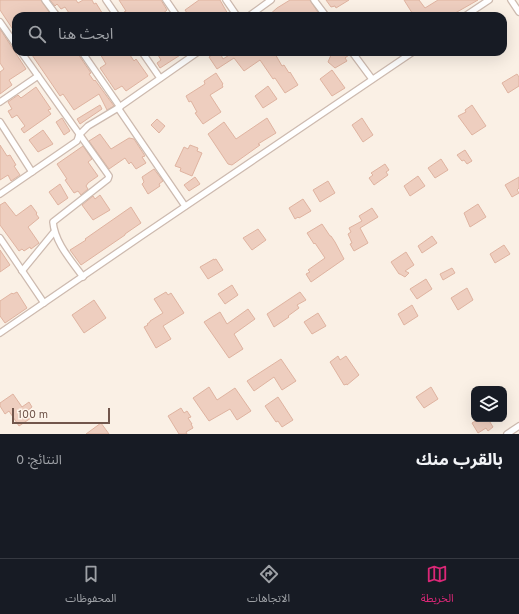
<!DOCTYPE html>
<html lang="ar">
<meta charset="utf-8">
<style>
body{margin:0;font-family:Overpass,"Noto Sans Arabic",sans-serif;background:#242831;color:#f1f3f6;direction:rtl}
.controls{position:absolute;right:12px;bottom:12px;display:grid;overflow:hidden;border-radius:8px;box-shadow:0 4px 16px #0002}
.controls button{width:36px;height:36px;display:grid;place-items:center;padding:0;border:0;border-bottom:1px solid #363941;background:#171b24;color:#f1f3f6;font:20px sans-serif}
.scale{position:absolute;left:12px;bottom:10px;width:98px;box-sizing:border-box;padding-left:4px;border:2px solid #71564c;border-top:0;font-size:11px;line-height:14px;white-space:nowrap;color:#71564c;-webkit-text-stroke:3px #fef5eb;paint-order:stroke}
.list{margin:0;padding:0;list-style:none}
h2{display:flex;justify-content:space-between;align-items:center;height:52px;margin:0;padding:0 16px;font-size:17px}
h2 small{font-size:13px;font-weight:400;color:#9ea1a6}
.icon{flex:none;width:22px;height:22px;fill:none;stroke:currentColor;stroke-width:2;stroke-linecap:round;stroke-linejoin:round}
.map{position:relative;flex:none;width:519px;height:434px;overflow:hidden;direction:ltr}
.search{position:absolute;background:#171b24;box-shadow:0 4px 16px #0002;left:12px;right:12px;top:12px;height:44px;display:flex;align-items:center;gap:10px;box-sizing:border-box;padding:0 14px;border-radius:12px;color:#9ea1a6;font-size:15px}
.sheet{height:124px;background:#171b24}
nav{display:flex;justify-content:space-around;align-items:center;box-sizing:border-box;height:56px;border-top:1px solid #363941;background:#171b24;font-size:11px;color:#9ea1a6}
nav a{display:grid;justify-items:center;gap:2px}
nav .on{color:#db2777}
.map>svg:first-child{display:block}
</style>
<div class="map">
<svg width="519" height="434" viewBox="0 0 519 434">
<rect width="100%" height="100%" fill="#faf0e5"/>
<g fill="#eecebf" stroke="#dfb3a0">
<polygon points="0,0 41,0 49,12 42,16 16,16 16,34 0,10"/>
<polygon points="50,0 76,0 78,3 83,0 92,0 94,4 96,3 104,16 71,16 65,7 61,9 57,4 55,6"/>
<polygon points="119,0 161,0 167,10 160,16 127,16 124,12 126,11"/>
<polygon points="199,0 220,0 229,16 208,16 207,14 204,16 203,14 201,16 189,16 185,10"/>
<polygon points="290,0 310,0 319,14 317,16 268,16 277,8"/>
<polygon points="326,0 349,0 336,8 335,6 331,7"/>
<polygon points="404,0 419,0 425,8 438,0 478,0 450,16 414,16"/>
<polygon points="0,29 26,69 9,80 12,85 0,94 0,72 4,69 0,63"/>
<polygon points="30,52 61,52 62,55 67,52 74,52 76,56 78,54 91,73 89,74 94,81 95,80 114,106 107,110 99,94 74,110 63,94 60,96"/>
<polygon points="99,52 128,52 134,61 136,59 148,76 126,91 122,86 115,90 100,68 106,64"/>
<polygon points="159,52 185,52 160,68 157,63 161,60 158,55 160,54"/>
<polygon points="234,52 274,52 282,66 284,65 289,73 290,72 298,85 285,93 275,78 273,79 260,60 244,71 234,58 217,69 209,57 215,53 221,55 223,59"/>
<polygon points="329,52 348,52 349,55 345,58 347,61 335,68 328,62 331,55"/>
<polygon points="332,70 345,88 332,96 320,79"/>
<polygon points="216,73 223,84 222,85 223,87 210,95 221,112 203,124 195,113 197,112 191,101 189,102 186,96 205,84 204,81"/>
<polygon points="517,74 519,77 519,86 508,93 502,83"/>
<polygon points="268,86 277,99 263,108 255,96"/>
<polygon points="36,87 51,109 48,110 51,114 24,133 21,129 25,126 17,115 12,118 8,111 12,109 8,102 18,95 21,98"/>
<polygon points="100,105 102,109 80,124 77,119"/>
<polygon points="472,105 486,126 472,135 458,116 466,112 465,110"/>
<polygon points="62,118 70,131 64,135 56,122"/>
<polygon points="267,118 276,133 258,144 260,145 232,165 228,164 208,134 224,122 236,139"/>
<polygon points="362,118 373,135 363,142 352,125"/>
<polygon points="157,119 165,126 159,133 151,125"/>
<polygon points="43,130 53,144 38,152 29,140"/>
<polygon points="100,134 111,149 129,138 134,139 145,156 142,157 146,163 136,169 131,162 129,164 125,158 109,169 89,141"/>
<polygon points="0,145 7,156 10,155 16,165 14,166 20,175 11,181 8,175 0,180"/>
<polygon points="190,145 198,148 197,151 202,153 192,176 180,171 181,168 175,166 184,147 188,149"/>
<polygon points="83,146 92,159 88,162 98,176 88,183 86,186 88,189 81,195 78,191 74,193 65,180 67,179 57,164"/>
<polygon points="465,150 472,161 467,164 464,160 462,161 457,155"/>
<polygon points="441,159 448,170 435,178 428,168"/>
<polygon points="385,164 389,170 386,172 388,175 374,185 369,178 373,175 371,173"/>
<polygon points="154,169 163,181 159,184 160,186 148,194 142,184 144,182 142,177"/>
<polygon points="418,176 425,186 410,196 404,186"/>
<polygon points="195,177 200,184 189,191 184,185"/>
<polygon points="519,177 519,188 517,190 519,193 512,197 505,185"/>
<polygon points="328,181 335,193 320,202 313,190"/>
<polygon points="60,184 68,198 58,205 49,192"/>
<polygon points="100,195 110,210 93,220 82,205 93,196 95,199"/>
<polygon points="303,199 311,211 299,218 298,217 295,219 289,208"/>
<polygon points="5,202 16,216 31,205 37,213 36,214 39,218 28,227 39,243 31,249 30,247 24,251 22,249 19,251 0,225 0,205"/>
<polygon points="478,204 486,217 470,227 464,213"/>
<polygon points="131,207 141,223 125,234 125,235 81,265 70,250 86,240 85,239"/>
<polygon points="372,208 378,217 360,228 368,243 354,251 350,244 352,243 348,234 351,232 349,228 362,221 359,216"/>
<polygon points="322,224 330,236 331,236 335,242 344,259 311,282 306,274 310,272 308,270 325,258 315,243 314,244 307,233"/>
<polygon points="258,229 266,240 252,250 243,238"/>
<polygon points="432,236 437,243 422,253 418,246"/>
<polygon points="504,245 510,254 495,263 490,254"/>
<polygon points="0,250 10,265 0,272"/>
<polygon points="406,252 414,265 405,271 409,273 405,277 400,274 399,274 391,262"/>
<polygon points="214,259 214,260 216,259 223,270 208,279 200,267"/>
<polygon points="452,268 455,273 443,280 440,274"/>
<polygon points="426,279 432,289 417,299 410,289"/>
<polygon points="232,285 238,295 225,304 218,294"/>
<polygon points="467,288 473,300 458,310 451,298"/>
<polygon points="17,292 27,308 5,323 0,316 0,301 12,293 13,294"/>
<polygon points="166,292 168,295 171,293 184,313 163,326 171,339 156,348 144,327 148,325 147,324 150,322 150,321 163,313 154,299"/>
<polygon points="300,292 306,300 297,305 299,308 288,316 289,317 274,327 267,314"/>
<polygon points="94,300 106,318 84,333 72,315"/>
<polygon points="412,305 418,316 404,325 398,314"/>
<polygon points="248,309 255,319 234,334 243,349 229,358 204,322 220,312 227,324"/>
<polygon points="318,313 326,326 312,334 304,322"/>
<polygon points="338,356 340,360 346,356 359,375 347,385 347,384 344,385 330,362"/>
<polygon points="281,359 296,381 282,390 274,377 254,391 247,381"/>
<polygon points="209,387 217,400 235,388 251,411 237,420 230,409 209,421 193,398"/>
<polygon points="431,387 438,399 424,408 416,397"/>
<polygon points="13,394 22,407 29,402 32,407 27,411 29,412 27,413 31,418 19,426 9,411 5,414 0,406 0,403"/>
<polygon points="278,397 293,420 282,427 278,421 276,422 265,406"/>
<polygon points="181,408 184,413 187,411 191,417 188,418 192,424 191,424 193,428 186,432 187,434 179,434 168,416"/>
<polygon points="479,419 488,419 493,427 488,431 486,428 478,433 472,423"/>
<polygon points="101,423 109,434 86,434"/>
</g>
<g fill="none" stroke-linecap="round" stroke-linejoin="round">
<defs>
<g id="minor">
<polyline points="45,0 57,16"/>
<polyline points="106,0 117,16"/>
<polyline points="166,0 177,16"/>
<polyline points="226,0 237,16"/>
<polyline points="314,0 326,16"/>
<polyline points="511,0 519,12"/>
<polyline points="249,16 271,0"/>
<polyline points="465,16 489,0"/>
<polyline points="0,22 16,45"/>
<path d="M21 52 109 176 108 179 53 222C55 243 71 260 83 277"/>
<polyline points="82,52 120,107"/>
<polyline points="142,52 160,78"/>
<polyline points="352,52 372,79"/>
<polyline points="0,102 38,76"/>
<polyline points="118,108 185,206"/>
<polyline points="0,122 32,172"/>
<polyline points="0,194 77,141 79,135 88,126 118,108 198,52"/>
<polyline points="0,238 44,303"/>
<polyline points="22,271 54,232"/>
<polyline points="0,333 140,237 413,52"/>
<polyline points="507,434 519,426"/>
</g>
</defs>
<use href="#minor" stroke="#cdbaaf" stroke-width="8"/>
<use href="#minor" stroke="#fff" stroke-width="5.5"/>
</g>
</svg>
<div class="controls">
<button><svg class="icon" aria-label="layers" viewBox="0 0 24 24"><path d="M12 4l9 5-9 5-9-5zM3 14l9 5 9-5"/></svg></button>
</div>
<div class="scale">100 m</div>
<div class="search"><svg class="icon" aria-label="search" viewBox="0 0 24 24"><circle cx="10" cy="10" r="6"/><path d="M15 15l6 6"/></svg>ابحث هنا</div>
</div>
<section class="sheet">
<h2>بالقرب منك<small>النتائج: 0</small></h2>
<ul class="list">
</ul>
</section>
<nav>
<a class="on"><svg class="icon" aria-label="map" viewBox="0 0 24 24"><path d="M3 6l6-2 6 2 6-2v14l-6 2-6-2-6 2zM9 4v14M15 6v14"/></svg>الخريطة</a>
<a><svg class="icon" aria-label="directions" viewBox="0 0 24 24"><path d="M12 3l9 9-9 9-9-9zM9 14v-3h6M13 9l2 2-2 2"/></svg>الاتجاهات</a>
<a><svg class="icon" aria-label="saved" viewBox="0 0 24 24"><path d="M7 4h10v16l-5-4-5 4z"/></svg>المحفوظات</a>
</nav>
